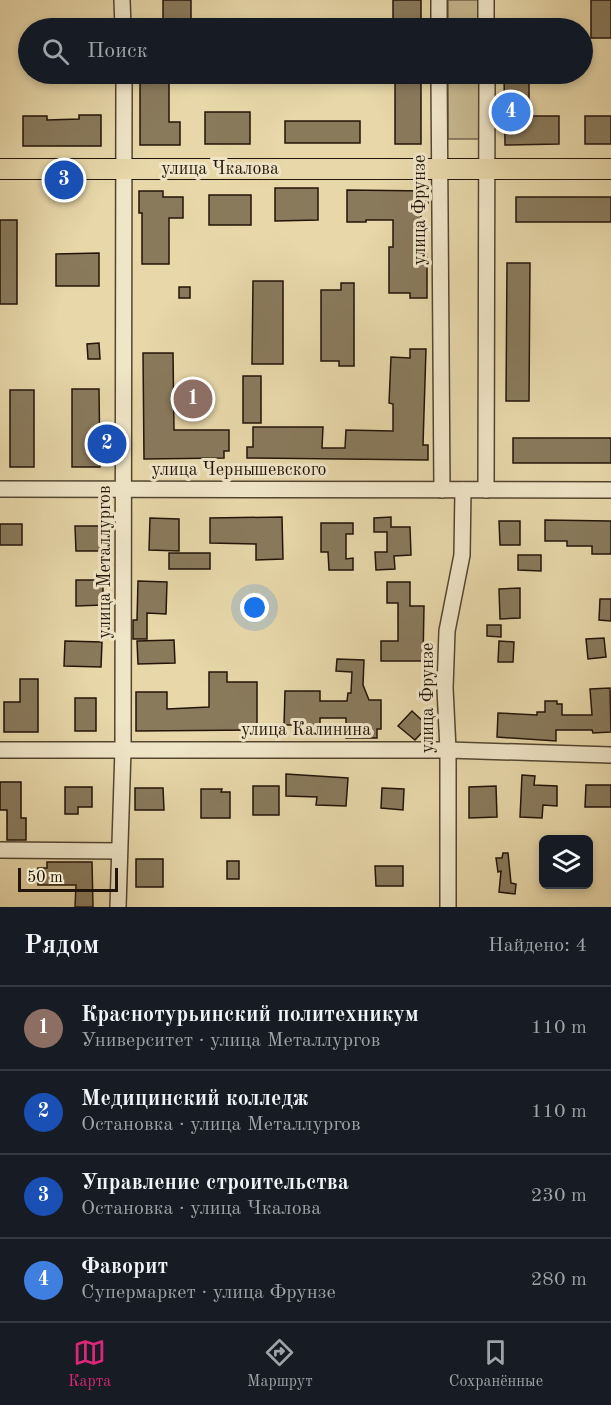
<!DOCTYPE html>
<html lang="ru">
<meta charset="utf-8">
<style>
body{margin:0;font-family:"Old Standard TT",serif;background:#20242c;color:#f1f3f6}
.controls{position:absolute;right:18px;bottom:18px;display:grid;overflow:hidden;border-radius:9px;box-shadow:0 3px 9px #0003}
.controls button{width:54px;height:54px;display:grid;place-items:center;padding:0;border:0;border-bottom:2px solid #363941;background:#171b24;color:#f1f3f6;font:30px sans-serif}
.scale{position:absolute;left:18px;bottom:15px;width:100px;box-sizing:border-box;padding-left:6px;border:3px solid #231509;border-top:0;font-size:16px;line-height:21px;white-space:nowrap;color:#231509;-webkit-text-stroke:4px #efe5c7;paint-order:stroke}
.you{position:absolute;left:255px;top:608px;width:21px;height:21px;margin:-15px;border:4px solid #fff;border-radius:50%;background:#1a73e8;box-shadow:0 0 0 9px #1a73e833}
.badge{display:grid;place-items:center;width:39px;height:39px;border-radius:50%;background:#db2777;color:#fff;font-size:20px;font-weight:700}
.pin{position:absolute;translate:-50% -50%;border:3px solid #fff;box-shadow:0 2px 6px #0006}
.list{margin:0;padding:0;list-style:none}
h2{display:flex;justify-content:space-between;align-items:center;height:78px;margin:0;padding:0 24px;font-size:26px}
h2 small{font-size:20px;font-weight:400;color:#9ea1a6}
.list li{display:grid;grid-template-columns:39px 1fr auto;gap:18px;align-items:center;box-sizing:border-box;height:84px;padding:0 24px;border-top:2px solid #363941}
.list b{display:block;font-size:22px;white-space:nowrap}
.list p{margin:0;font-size:20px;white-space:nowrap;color:#9ea1a6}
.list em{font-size:20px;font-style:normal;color:#9ea1a6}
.icon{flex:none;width:33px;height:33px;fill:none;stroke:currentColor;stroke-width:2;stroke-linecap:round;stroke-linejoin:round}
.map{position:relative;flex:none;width:611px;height:907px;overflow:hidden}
.search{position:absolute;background:#171b24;box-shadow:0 3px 9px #0003;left:18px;right:18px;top:18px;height:66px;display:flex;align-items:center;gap:15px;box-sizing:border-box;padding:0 21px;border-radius:33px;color:#9ea1a6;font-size:22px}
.sheet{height:414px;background:#171b24}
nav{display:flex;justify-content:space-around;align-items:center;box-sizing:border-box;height:84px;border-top:2px solid #363941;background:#171b24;font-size:16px;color:#9ea1a6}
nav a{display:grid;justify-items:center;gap:3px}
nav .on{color:#db2777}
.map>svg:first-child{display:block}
</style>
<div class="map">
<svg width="611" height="907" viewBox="0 0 611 907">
<rect width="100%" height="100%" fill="#e7d7a9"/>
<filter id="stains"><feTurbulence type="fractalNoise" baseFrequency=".00333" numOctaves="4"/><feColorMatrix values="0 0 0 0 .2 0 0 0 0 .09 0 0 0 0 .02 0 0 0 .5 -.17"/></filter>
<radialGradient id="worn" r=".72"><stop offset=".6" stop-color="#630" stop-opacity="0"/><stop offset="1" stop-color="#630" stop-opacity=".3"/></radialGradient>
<g fill="#c6b68e" stroke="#74664c" stroke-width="1.5">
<polygon points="448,0 481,0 481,24 473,28 448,28"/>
<polygon points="448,74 473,74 473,76 481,80 480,139 448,139"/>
</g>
<g fill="#897a5c" stroke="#231509" stroke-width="1.5">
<rect x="163" y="0" width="28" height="28"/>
<rect x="393" y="0" width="28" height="28"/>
<rect x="591" y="0" width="20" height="38"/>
<polygon points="140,74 169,74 169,122 180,122 180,145 140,145"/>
<polygon points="504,74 529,74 529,116 559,116 559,144 505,145"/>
<rect x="395" y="75" width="26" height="69"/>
<rect x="205" y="112" width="45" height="32"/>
<polygon points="79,115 101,115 101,146 23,146 23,116 47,116 47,120 79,119"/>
<rect x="585" y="116" width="26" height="28"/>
<rect x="285" y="121" width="75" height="22"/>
<polygon points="275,188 318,188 318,220 275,221"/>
<polygon points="347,190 428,191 428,203 421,203 421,247 427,247 427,298 410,298 410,293 389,293 389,247 393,247 393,220 366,220 366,222 347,222"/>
<polygon points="139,191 163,191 163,197 183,197 183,218 169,218 169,264 142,264 142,213 139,213"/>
<rect x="209" y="195" width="42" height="30"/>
<rect x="516" y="197" width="95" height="25"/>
<rect x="0" y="220" width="17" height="84"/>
<polygon points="99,253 99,286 56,286 56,254"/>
<polygon points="507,263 530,263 529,401 506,401"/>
<polygon points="253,281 283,281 283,364 252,364"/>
<polygon points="341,283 354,283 354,366 339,366 339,361 321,361 321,290 341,290"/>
<rect x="179" y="287" width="11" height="11"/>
<polygon points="99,343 100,359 88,359 87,344"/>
<polygon points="410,349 426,349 423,445 428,445 428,460 247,458 247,447 253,447 253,427 323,427 322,448 345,448 346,430 393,431 393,404 389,403 391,357 410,358"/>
<polygon points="143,353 173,353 174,430 229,430 229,451 224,451 224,458 144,459"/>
<rect x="243" y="376" width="18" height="47"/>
<polygon points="72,389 99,389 100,467 72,467"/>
<rect x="10" y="390" width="24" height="77"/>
<rect x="513" y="438" width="98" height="25"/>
<polygon points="282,517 283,559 256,560 256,544 210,543 210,518"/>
<polygon points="391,517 391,527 410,527 411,555 394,556 395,569 376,570 375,552 387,552 387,532 374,532 374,518"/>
<polygon points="150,518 179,519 179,551 149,550"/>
<polygon points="545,520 611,521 611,554 592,554 592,546 567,546 567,541 545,541"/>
<polygon points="499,521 520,521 520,545 500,545"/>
<polygon points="321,523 353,523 353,534 346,534 346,559 353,558 353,570 329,570 328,552 321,552"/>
<rect x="0" y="524" width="22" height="21"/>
<polygon points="75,526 102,526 102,551 76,551"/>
<rect x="169" y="553" width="41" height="16"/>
<polygon points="518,555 541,555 541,571 518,570"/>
<polygon points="76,580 103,580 103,605 76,606"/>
<polygon points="138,581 167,582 166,614 147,613 147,639 133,639 133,620 137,620"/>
<polygon points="387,582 410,582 410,606 424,606 423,661 381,661 381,641 398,641 398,603 387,603"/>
<polygon points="520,588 520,618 500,619 499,589"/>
<polygon points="600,599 611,599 611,621 599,620"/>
<polygon points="487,625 501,625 501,637 487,636"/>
<polygon points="604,638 606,657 588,659 586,639"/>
<polygon points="174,640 175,663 138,664 137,641"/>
<polygon points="65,641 102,642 101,667 64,666"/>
<polygon points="499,641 514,642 513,662 498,662"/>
<polygon points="337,659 364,660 363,685 369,700 381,700 381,729 377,729 377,738 346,738 346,718 320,718 320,725 284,725 285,691 320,691 320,701 347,701 348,693 351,693 352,672 336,671"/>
<polygon points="209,672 227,672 227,682 257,682 257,730 136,731 136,692 167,692 167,709 209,707"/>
<polygon points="20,679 38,679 38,732 4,732 4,702 20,702"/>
<polygon points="610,688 611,732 593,733 592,730 556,730 556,741 497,737 498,713 537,715 537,712 545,712 545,701 557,701 557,704 562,704 562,715 592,715 590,689"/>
<rect x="75" y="698" width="21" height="33"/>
<polygon points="412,711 428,726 415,740 398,726"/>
<polygon points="286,774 348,778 346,806 316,805 317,797 286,796"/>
<polygon points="522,775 535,776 534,785 557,786 557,806 543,805 542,818 520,817"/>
<polygon points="0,782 21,782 21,818 26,818 26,840 7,840 7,810 0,810"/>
<polygon points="586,785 611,785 611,807 585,807"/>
<rect x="253" y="786" width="26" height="29"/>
<polygon points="496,786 497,817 469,818 469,787"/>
<polygon points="65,787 92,787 92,807 78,807 78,814 65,814"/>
<polygon points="135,788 163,788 164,810 135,810"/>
<polygon points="382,788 404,789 403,810 381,808"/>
<polygon points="201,789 222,789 221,792 230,792 230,818 201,818"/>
<polygon points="503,853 508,853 511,883 516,884 515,894 499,892 501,871 498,872 496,858 502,858"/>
<rect x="136" y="859" width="27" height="28"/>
<rect x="227" y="861" width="12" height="18"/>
<polygon points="47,862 92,862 93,907 75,907 76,885 38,885 38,868 47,868"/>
<polygon points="375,866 403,866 403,886 376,886"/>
</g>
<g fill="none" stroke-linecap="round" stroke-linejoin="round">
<defs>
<g id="minor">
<polyline points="122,0 123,28"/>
<polyline points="486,0 486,28"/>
<polyline points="439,28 439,0"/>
<polyline points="439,74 442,490"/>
<polyline points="0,489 611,490"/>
<polyline points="486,490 487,74"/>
<polyline points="0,750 448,750 611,755"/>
<polyline points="0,850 119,851"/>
<polyline points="118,907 123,749 124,74"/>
<polyline points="448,907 448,750 445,688 447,631 462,555 463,490"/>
</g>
<polyline id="major" points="0,169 611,169"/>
</defs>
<use href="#minor" stroke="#544631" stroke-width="18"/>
<use href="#major" stroke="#231509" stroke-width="22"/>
<use href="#minor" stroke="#efe5c7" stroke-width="15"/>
<use href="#major" stroke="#e7d7a9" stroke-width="20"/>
</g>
<g text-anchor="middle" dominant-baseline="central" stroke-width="6" stroke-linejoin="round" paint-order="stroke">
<g font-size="18" fill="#231509" stroke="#efe5c7">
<text x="220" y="169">улица Чкалова</text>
<text transform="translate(420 210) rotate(-90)">улица Фрунзе</text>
<text x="239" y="470">улица Чернышевского</text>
<text transform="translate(105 562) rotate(-90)">улица Металлургов</text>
<text transform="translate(428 698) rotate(-90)">улица Фрунзе</text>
<text x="306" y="730">улица Калинина</text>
</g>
</g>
<rect width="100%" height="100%" filter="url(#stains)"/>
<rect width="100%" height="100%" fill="url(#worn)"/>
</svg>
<div class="controls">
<button><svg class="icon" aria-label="layers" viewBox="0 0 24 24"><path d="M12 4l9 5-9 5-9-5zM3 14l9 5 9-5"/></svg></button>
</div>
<div class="scale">50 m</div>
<div class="you"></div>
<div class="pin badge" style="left:193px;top:399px;background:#8d6e63">1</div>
<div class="pin badge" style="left:107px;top:444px;background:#1a4fb4">2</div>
<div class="pin badge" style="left:64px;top:180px;background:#1a4fb4">3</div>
<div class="pin badge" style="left:511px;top:112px;background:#3f7fe0">4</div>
<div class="search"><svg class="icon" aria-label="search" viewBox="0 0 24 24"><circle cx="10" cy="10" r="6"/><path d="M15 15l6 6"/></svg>Поиск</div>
</div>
<section class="sheet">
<h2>Рядом<small>Найдено: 4</small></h2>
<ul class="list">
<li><span class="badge" style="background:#8d6e63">1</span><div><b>Краснотурьинский политехникум</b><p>Университет · улица Металлургов</p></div><em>110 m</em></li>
<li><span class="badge" style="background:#1a4fb4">2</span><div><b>Медицинский колледж</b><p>Остановка · улица Металлургов</p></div><em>110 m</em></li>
<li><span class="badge" style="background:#1a4fb4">3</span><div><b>Управление строительства</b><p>Остановка · улица Чкалова</p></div><em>230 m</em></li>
<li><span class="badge" style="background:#3f7fe0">4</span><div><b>Фаворит</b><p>Супермаркет · улица Фрунзе</p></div><em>280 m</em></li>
</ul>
</section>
<nav>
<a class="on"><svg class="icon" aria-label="map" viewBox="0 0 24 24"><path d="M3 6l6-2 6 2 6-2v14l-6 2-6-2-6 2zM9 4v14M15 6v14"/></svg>Карта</a>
<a><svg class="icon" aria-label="directions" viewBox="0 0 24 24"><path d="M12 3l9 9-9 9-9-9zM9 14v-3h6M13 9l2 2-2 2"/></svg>Маршрут</a>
<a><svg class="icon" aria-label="saved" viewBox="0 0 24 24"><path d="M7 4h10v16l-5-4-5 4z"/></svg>Сохранённые</a>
</nav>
